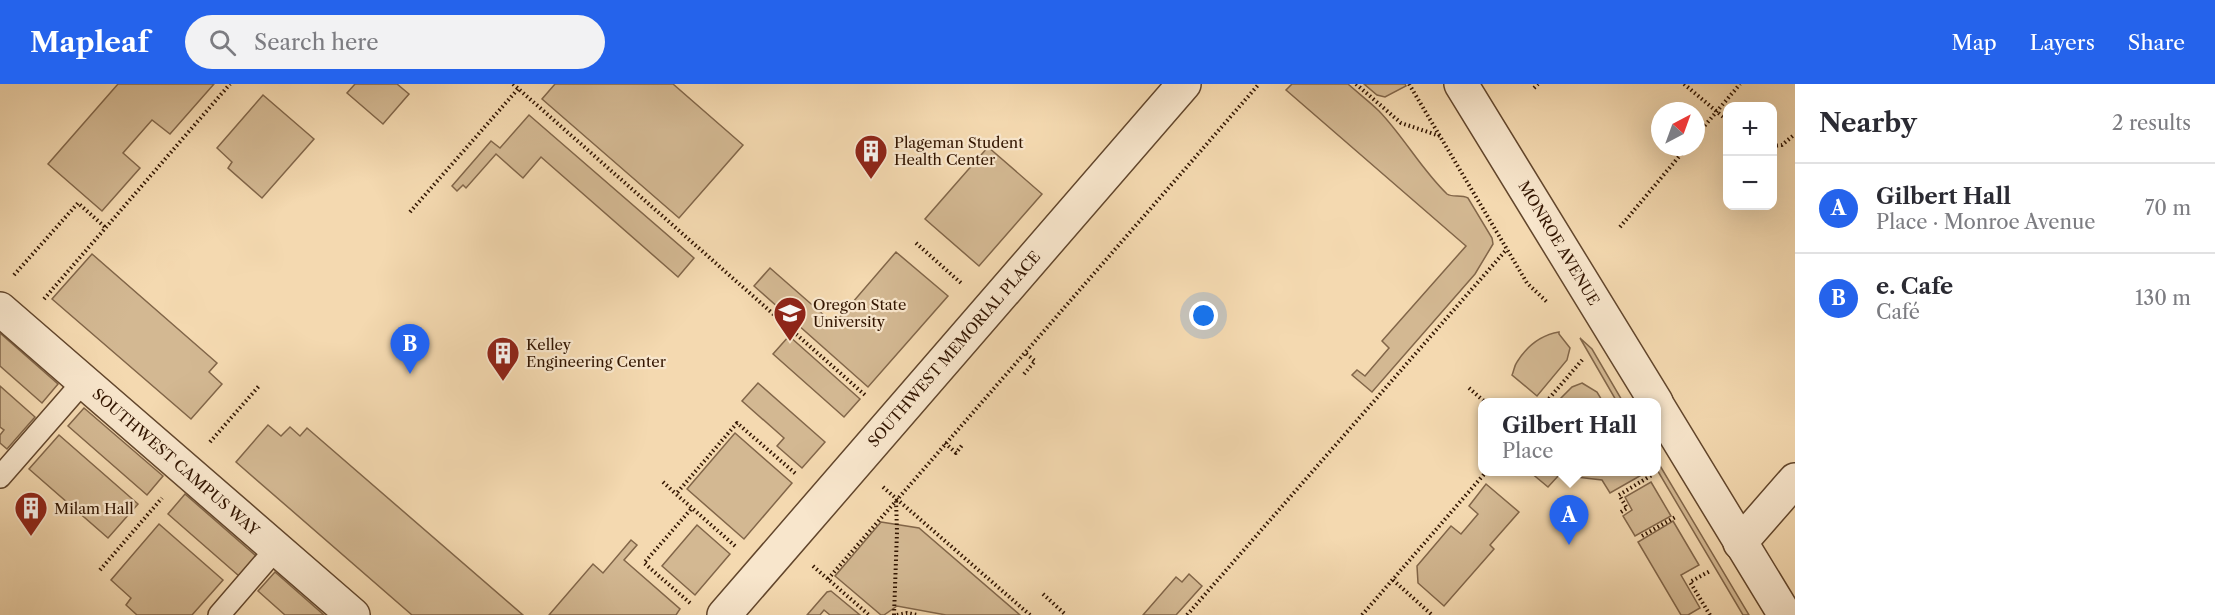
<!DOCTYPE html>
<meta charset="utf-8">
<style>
body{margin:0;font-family:"Libre Caslon Text",serif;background:#f2f2f3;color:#2b2b33}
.controls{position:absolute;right:18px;top:18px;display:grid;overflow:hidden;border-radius:12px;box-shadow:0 6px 24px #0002}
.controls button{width:54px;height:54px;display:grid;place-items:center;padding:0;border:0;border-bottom:2px solid #e1e1e2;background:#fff;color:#2b2b33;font:30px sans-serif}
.compass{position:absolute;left:1651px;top:18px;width:54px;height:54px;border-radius:50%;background:#fff;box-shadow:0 6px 24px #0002;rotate:41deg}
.you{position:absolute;left:1204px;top:232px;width:21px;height:21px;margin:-15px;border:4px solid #fff;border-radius:50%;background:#1a73e8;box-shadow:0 0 0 9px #1a73e833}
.badge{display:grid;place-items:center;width:39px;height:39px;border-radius:50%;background:#2563eb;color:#fff;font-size:20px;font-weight:700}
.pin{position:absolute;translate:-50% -50px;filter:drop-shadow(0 2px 3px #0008)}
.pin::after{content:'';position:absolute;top:32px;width:21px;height:18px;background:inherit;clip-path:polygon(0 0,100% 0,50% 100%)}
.popup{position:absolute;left:1478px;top:314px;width:183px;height:78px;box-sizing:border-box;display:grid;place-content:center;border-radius:12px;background:#fff;filter:drop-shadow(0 2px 4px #0005);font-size:20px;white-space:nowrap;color:#7c7c81}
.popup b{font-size:22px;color:#2b2b33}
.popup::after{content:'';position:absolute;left:50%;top:100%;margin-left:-12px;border:12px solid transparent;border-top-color:#fff}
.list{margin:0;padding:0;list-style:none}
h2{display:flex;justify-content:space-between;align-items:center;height:78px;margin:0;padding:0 24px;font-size:26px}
h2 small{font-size:20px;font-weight:400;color:#7c7c81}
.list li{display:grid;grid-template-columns:39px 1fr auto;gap:18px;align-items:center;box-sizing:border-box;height:90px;padding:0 24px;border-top:2px solid #e1e1e2}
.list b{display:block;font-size:22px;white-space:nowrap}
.list p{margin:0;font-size:20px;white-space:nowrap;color:#7c7c81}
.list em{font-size:20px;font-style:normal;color:#7c7c81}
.icon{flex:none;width:33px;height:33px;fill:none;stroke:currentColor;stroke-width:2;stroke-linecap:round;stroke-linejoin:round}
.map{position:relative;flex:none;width:1795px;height:531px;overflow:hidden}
header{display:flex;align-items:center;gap:36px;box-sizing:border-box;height:84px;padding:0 30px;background:#2563eb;color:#fff}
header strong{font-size:28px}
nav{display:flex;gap:33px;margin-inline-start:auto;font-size:21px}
.search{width:420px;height:54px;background:#f2f2f3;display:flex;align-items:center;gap:15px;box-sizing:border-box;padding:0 21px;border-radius:33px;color:#7c7c81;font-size:22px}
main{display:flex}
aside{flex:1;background:#fff}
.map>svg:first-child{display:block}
</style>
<header>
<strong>Mapleaf</strong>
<div class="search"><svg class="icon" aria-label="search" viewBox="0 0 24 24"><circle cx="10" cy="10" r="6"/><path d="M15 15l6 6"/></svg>Search here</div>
<nav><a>Map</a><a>Layers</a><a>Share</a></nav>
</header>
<main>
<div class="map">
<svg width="1795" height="531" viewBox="0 0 1795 531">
<rect width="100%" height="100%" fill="#f4d9b0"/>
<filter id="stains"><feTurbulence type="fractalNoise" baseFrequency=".00333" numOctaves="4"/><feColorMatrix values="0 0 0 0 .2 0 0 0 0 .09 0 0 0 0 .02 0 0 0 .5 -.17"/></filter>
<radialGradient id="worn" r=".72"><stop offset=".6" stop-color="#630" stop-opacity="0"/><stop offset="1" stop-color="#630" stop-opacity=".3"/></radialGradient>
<g fill="#d3b892" stroke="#826649" stroke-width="1.5">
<polygon points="118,0 214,0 170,50 152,36 123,69 140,84 102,127 48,80"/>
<polygon points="355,0 397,0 409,10 383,40 347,9"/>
<polygon points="555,0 673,0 743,61 679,134 542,15"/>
<path d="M1292 0H1348C1358 9 1370 18 1379 27 1404 53 1421 85 1447 110 1453 114 1461 110 1468 114L1492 154 1493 160 1475 190 1372 308 1352 291 1357 286 1365 292 1389 264 1382 257 1466 162 1286 6Z"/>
<polygon points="1364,0 1405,0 1406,2 1385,13 1377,11"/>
<polygon points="263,11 314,55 262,114 228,84 232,78 217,64"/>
<polygon points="529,31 694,174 678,193 541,73 523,94 496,70 466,104 463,101 457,107 452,102 491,57 500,64"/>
<polygon points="988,63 1042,110 979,182 925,135"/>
<polygon points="896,168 948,212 868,303 754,202 770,184 834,240"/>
<polygon points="92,170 217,279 209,288 222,300 191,335 52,215"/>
<path d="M1559 248V250L1570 264 1567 276 1537 312 1512 291C1514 287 1514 282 1517 278 1527 262 1541 251 1559 248Z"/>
<polygon points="0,249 58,300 42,319 0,282"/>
<polygon points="789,252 860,315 844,333 773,270"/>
<polygon points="1580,254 1592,265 1623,318 1617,318"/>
<polygon points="758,299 825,358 802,384 777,362 784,354 742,317"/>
<polygon points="1582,299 1597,308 1603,318 1557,318 1572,303"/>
<polygon points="0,302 35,333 7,365 0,359 0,351 4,346 0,343"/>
<polygon points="84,324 163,392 147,411 68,342"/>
<polygon points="268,341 281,352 290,343 300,352 307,344 523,531 412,531 236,378"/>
<polygon points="735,349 792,399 744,455 687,405"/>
<polygon points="59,351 138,420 108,454 29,385"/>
<polygon points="1656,375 1749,531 1743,531 1656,384"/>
<polygon points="1530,388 1644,388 1645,389 1610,409 1602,396 1559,391 1548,403"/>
<polygon points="1651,398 1671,432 1635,452 1623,432 1632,426 1625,413"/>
<polygon points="1486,400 1519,428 1490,461 1494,465 1444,522 1418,499 1417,482 1451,442 1461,450 1478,430 1469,422"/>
<polygon points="185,410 256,472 239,492 168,430"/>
<polygon points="1673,437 1699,481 1681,491 1700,524 1688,531 1681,531 1638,458"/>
<polygon points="881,438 919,444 1020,531 946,531 897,522 884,531 881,531 835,492"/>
<polygon points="159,440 223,496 192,531 137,531 126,521 131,514 111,496"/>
<polygon points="697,441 730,470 695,511 662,482"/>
<polygon points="631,456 637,461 624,476 680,525 676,531 549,531 593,480 603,489"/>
<polygon points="275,488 324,531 285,531 258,507"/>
<polygon points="1189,490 1202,502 1176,531 1143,531 1176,493 1182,498"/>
<polygon points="831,507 860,531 830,531 824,526 820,531 807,531 827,508"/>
</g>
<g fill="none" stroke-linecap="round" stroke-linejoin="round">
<defs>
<g id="service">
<polyline points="0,393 83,298"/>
<polyline points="219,531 276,465"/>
</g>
<g id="minor">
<polyline points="0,225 353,531"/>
<polyline points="1740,459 1795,396"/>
<polyline points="724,531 1184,0"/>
</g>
<g id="tertiary">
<polyline points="1461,0 1656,318"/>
<polyline points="1656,319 1785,531"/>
</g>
</defs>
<use href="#service" stroke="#62462c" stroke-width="24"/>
<use href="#minor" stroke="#62462c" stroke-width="36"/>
<use href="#tertiary" stroke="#62462c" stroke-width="36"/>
<g stroke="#321500" stroke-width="4" stroke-dasharray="1.5 3" stroke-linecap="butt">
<polyline points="513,0 865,311"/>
<polyline points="1356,0 1401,39 1440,52"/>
<polyline points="1409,0 1527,199 1548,219"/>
<polyline points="1684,0 1728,37"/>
<polyline points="1534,4 1538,0"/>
<polyline points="1696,52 1740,0"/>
<polyline points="1772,62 1782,61 1795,50"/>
<polyline points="410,128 518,5"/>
<polyline points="1620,143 1687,63"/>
<polyline points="916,159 961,199"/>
<polyline points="14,191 78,119 106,144"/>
<polyline points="44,215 230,0"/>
<polyline points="1024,290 1035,277 1024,268"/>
<polyline points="1469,304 1485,318"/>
<polyline points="1546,318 1583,275"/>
<polyline points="210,358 259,302"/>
<polyline points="945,359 956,369 963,360"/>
<polyline points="663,398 676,410"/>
<polyline points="883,403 1030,531"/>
<polyline points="1621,428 1627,424 1619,411 1652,391"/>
<polyline points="1642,452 1677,432"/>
<polyline points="735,462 676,410 737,339 796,390"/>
<polyline points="813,482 869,531"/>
<polyline points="100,486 162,414"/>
<polyline points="828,495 1259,0"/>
<polyline points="1393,496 1432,531"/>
<polyline points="1043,510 1066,531"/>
<polyline points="690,519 644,479 692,424"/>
<polyline points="894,531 897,448 896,415"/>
<polyline points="897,531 907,529 918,531"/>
<polyline points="1187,531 1507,165"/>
<polyline points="1362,531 1486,388"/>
<polyline points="1710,531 1690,498 1710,487"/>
</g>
<use href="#service" stroke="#f8e6cc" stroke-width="21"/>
<use href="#minor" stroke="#f8e6cc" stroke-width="33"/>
<use href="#tertiary" stroke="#f8e6cc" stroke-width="33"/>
</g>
<defs>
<symbol id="building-pin" viewBox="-11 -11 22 30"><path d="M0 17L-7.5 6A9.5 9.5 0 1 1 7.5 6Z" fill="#8f2418" stroke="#f8e6cc"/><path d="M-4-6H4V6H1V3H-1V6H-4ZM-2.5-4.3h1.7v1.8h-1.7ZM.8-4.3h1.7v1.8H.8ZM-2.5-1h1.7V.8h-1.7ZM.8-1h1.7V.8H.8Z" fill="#fff"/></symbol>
<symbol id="university-pin" viewBox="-11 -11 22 30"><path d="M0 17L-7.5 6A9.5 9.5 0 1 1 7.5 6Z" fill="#8f2418" stroke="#f8e6cc"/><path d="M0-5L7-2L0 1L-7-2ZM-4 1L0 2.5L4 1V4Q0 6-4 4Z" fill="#fff"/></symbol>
</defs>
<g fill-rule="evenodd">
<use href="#building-pin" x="852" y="48" width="38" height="52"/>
<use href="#university-pin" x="771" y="210" width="38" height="52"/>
<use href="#building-pin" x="484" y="250" width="38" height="52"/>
<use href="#building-pin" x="12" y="405" width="38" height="52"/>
</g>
<g text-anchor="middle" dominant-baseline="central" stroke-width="4.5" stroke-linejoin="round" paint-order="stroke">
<g font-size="15" fill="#321500" stroke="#f8e6cc" text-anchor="start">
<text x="894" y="58">Plageman Student<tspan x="894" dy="17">Health Center</tspan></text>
<text x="813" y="220">Oregon State<tspan x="813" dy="17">University</tspan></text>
<text x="526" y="260">Kelley<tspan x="526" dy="17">Engineering Center</tspan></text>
<text x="54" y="424">Milam Hall</text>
</g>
<g font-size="15" fill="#321500" stroke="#f8e6cc">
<text transform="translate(1559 159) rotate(59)">MONROE AVENUE</text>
<text transform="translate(954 265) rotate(-49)">SOUTHWEST MEMORIAL PLACE</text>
<text transform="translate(176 378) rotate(41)">SOUTHWEST CAMPUS WAY</text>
</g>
</g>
<rect width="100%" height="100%" filter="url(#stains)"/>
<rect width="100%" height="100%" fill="url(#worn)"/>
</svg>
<div class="controls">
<button>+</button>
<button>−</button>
</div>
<svg class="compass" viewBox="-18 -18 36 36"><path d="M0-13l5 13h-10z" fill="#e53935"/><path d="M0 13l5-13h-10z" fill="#7c7c81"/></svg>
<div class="you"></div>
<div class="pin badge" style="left:1569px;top:461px">A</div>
<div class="popup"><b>Gilbert Hall</b>Place</div>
<div class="pin badge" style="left:410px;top:290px">B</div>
</div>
<aside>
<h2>Nearby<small>2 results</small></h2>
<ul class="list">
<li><span class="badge">A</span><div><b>Gilbert Hall</b><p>Place · Monroe Avenue</p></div><em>70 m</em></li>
<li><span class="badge">B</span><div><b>e. Cafe</b><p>Café</p></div><em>130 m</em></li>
</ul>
</aside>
</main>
